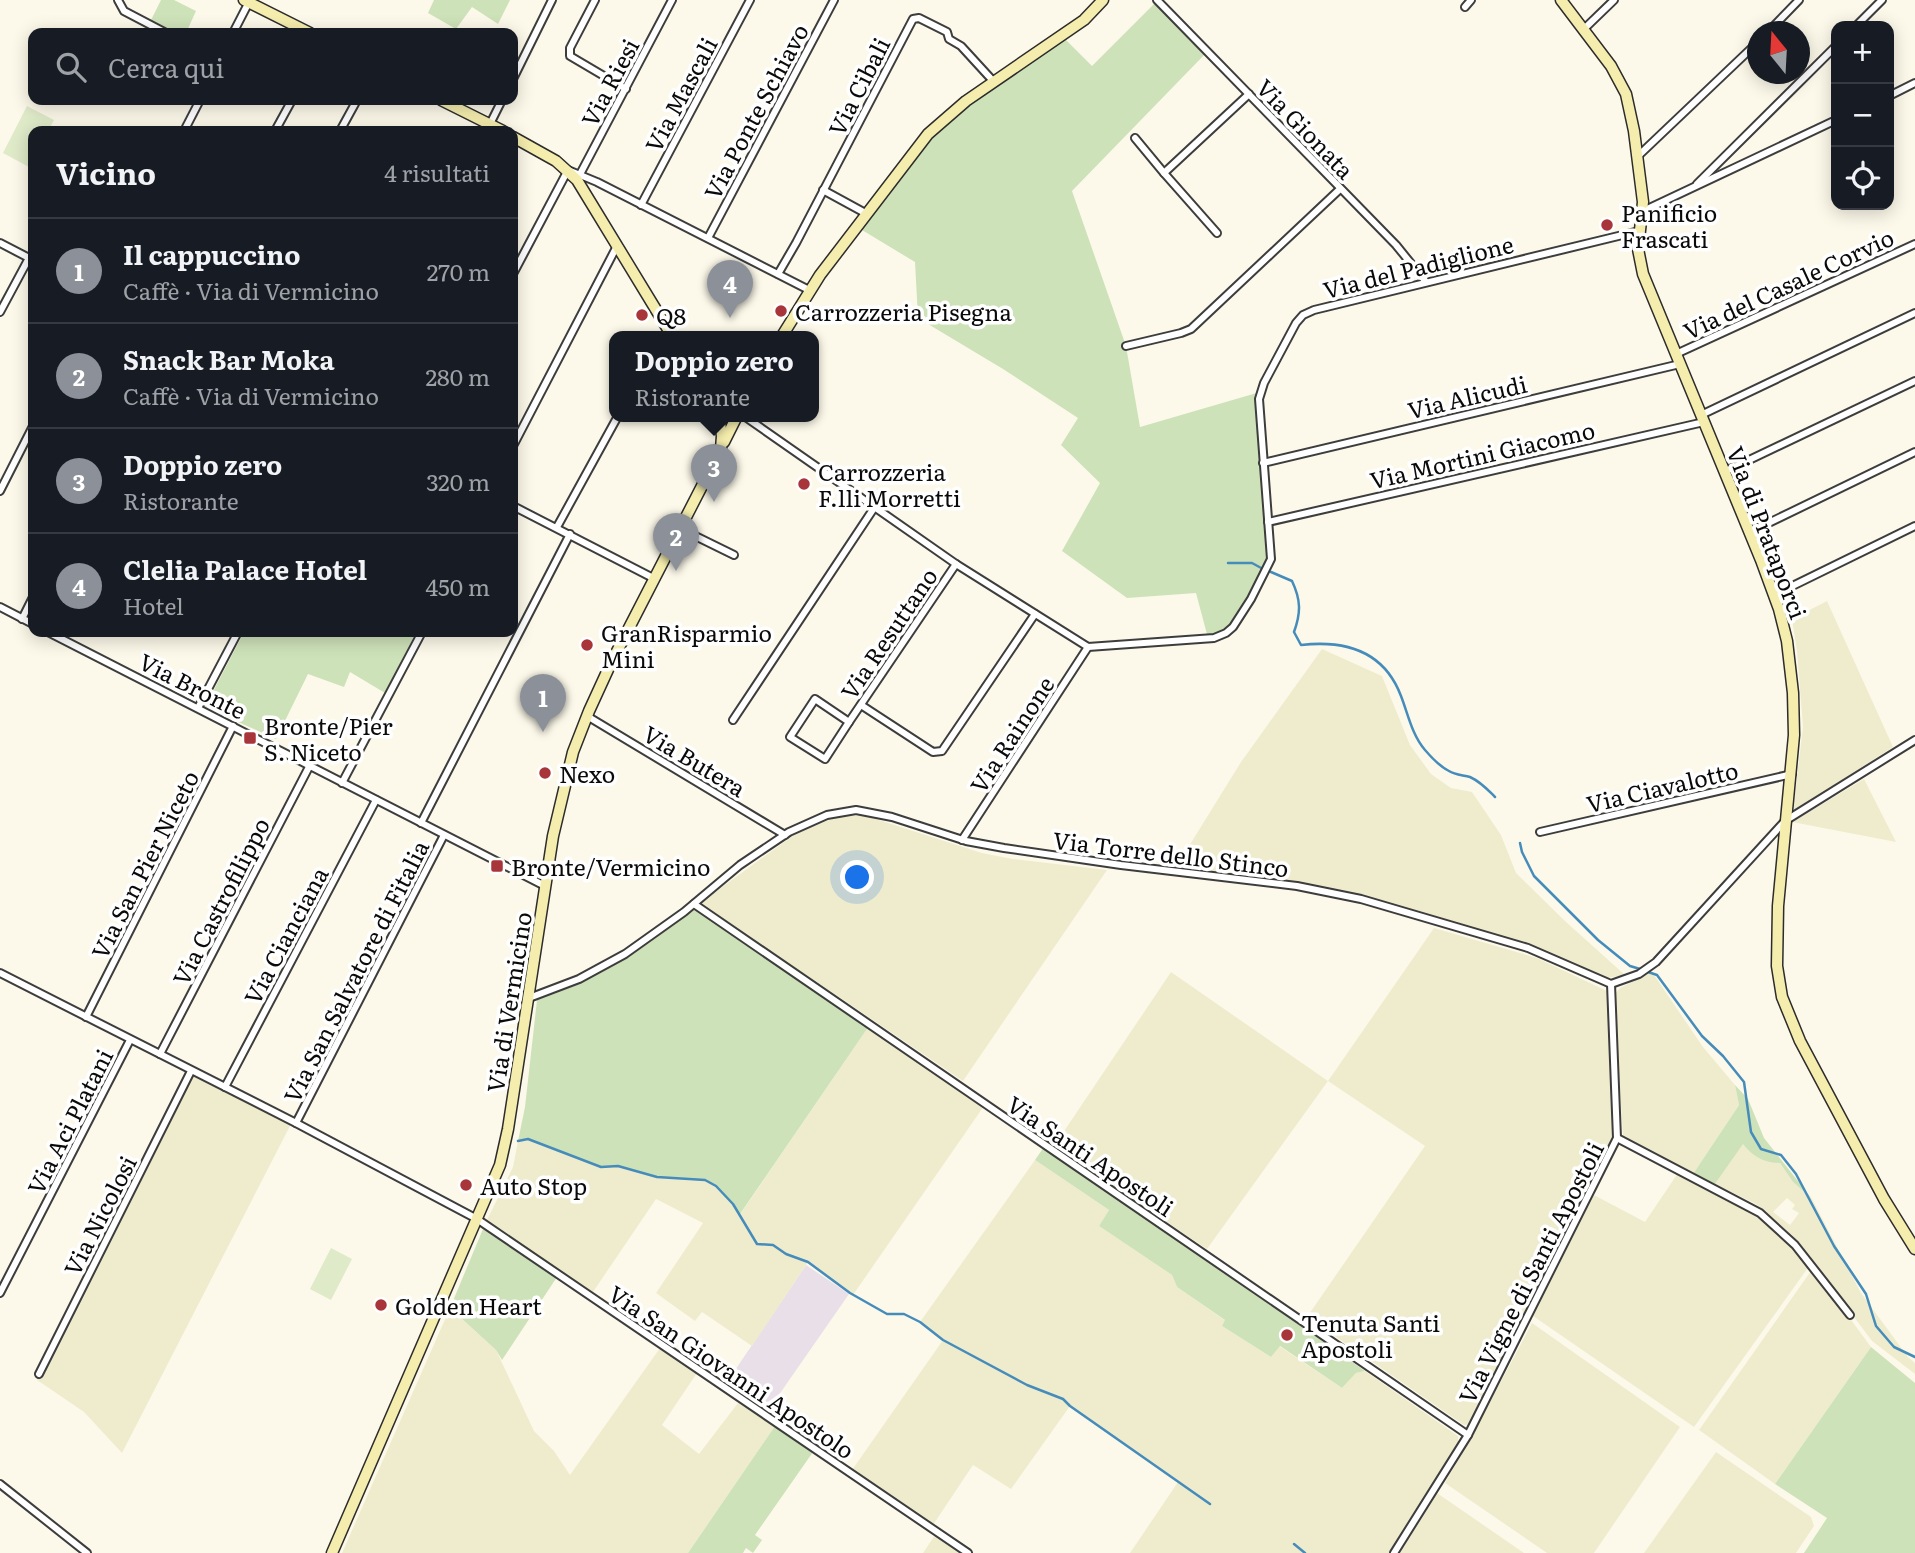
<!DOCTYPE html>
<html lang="it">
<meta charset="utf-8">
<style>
body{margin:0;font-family:Literata,serif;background:#242831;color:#f1f3f6}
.controls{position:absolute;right:21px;top:21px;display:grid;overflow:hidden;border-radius:14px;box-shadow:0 4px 18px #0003}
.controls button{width:63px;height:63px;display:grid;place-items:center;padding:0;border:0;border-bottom:2px solid #363941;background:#171b24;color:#f1f3f6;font:35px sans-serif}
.compass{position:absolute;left:1747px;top:21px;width:63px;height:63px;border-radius:50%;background:#171b24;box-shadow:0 4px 18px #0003;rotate:342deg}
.you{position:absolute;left:858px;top:878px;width:24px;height:24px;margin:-18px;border:5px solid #fff;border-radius:50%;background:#1a73e8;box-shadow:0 0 0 10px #1a73e833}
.badge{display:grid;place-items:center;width:46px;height:46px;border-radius:50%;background:#8c9099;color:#fff;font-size:23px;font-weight:700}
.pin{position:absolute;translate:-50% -58px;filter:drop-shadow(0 2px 4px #0008)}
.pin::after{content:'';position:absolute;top:37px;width:24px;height:21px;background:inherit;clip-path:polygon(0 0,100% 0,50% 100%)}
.popup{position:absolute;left:609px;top:331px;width:210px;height:91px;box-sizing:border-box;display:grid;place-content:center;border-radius:14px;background:#171b24;filter:drop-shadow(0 2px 5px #0005);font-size:23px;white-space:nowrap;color:#9ea1a6}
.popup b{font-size:26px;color:#f1f3f6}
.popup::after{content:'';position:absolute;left:50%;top:100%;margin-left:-14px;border:14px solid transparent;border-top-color:#171b24}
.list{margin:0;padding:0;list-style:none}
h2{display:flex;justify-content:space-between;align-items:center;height:91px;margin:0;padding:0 28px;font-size:30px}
h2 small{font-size:23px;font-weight:400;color:#9ea1a6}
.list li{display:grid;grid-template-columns:46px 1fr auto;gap:21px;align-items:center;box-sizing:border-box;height:105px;padding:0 28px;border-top:2px solid #363941}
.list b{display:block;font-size:26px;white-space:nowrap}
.list p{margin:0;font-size:23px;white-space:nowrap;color:#9ea1a6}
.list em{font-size:23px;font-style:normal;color:#9ea1a6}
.icon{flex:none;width:38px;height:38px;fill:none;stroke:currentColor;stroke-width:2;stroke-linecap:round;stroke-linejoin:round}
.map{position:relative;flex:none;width:1915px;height:1553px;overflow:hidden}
.search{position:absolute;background:#171b24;box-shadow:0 4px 18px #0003;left:28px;top:28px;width:490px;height:77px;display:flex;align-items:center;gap:18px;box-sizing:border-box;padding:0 24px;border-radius:14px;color:#9ea1a6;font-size:26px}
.panel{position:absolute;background:#171b24;box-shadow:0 4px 18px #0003;left:28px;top:126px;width:490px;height:511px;border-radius:14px}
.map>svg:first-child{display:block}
</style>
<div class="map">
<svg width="1915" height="1553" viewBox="0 0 1915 1553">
<rect width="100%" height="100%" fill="#fcf9ea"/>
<polygon fill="#e8dfe9" points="806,1265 849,1294 767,1412 725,1385"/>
<g fill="#efecce" fill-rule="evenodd">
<polygon points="1827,601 1893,747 1793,811 1803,727 1797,651 1792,619"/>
<polygon points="1322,649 1382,676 1410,745 1431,774 1451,788 1472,792 1501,835 1516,873 1565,921 1625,975 1606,978 1529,943 1467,929 1396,905 1288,880 1176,867 1241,762"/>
<polygon points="1864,779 1896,842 1792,822"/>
<polygon points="863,815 982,853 1013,859 1107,870 963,1081 700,903 791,837 816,824 839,817"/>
<polygon points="1434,928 1537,958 1607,991 1614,1133 1470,1424 1464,1425 1307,1317 1425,1146 1328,1081 1207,1249 1054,1146 1171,972 1328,1081"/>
<polygon points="1652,972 1703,1047 1735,1085 1739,1105 1693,1174 1623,1137 1614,995 1620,988"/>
<polygon points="869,1026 984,1106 853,1295 808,1262 752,1346 702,1312 695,1321 656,1293 703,1223 656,1199 593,1292 486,1222 513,1167 518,1141 528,1139 601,1167 618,1166 657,1177 705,1180 716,1186 741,1213"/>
<polygon points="193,1073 291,1124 122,1453 84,1412 37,1380"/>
<path d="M1743 1143 1759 1158 1780 1163 1793 1182 1812 1199 1861 1293 1908 1357 1915 1363V1374L1872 1341 1793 1236 1756 1204 1715 1184ZM1787 1198 1795 1205 1792 1209 1799 1213 1790 1225 1773 1212Z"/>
<polygon points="1035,1160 1109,1210 1099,1226 1172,1275 1177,1287 1226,1321 1222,1326 1271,1357 1279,1346 1342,1388 1356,1373 1365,1371 1458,1436 1458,1443 1390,1553 1130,1553 1178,1482 1070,1406 1011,1489 973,1465 933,1525 852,1470 943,1340 920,1322"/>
<polygon points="1678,1173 1743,1205 1803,1255 1810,1265 1694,1427 1533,1316 1594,1195 1645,1222"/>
<polygon points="1813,1268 1871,1347 1775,1484 1699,1430"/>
<polygon points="450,1308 496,1350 534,1431 554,1451 570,1475 660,1348 697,1373 662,1425 699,1454 738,1403 775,1426 688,1553 342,1553"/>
<polygon points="1532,1323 1680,1427 1594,1553 1547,1553 1445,1483 1479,1423"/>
<polygon points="1716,1452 1811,1517 1814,1526 1796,1553 1644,1553"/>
<polygon points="1437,1493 1524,1553 1399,1553"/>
<polygon points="935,1535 961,1553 923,1553"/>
</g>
<g fill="#cee2b9">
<polygon points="161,0 174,0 196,11 186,33 177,33 151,20"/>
<polygon points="434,0 510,0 498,24 472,7 456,29 428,13"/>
<polygon points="1158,0 1208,51 1072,191 1126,346 1140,427 1260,392 1271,559 1231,629 1208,638 1196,593 1127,598 1062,551 1100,483 1061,445 1078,418 1003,369 918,318 915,262 857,227 937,124 1062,36 1092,66"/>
<polygon points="244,632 416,632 385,693 350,672 344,687 308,674 276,739 205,707"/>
<path d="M694 907 869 1026 740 1214 716 1186 705 1180 657 1177 618 1166 601 1167 528 1139 518 1141 525 1107 537 1000C597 979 647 949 694 907Z"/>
<path d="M1735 1085 1748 1099 1764 1138 1812 1199 1793 1182 1780 1163C1764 1163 1752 1156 1743 1144L1715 1184 1693 1174 1739 1105Z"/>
<polygon points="1044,1147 1365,1371 1356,1373 1342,1388 1280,1346 1271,1357 1222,1326 1225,1320 1177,1287 1172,1275 1099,1226 1109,1210 1035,1160"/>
<polygon points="483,1229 557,1277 502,1360 496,1350 450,1308"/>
<polygon points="1871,1347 1915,1383 1915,1553 1804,1553 1827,1518 1775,1484"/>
<polygon points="775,1426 813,1452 755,1535 762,1540 753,1553 746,1548 743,1553 688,1553"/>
</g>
<g fill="#dfeac9">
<polygon points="27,106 54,120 48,131 33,131 33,159 29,167 3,153"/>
<polygon points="331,1248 352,1259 331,1300 310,1289"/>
</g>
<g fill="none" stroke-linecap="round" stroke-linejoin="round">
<g stroke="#468cbb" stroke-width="2.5">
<polyline points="1228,563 1252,563 1263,569"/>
<path d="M1271 572 1292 581C1301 600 1301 613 1294 632L1301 645C1345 640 1384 651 1401 696 1408 714 1412 735 1425 750 1431 757 1441 767 1449 771 1455 775 1463 775 1470 777 1481 782 1487 789 1495 797"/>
<polyline points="1520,843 1522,852 1534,876 1598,940 1630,966 1640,969"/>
<polyline points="1648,972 1657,975 1702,1036 1723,1056 1744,1082 1751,1132 1761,1149 1781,1155 1796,1174 1834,1246 1866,1294 1876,1326 1894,1347 1915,1357"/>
<polyline points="518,1141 528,1139 601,1167 618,1166 657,1177 705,1180 716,1186 733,1204 757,1244 773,1245 786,1254 808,1262 850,1293 887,1314 904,1314 920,1322 943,1340 1027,1385 1063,1399 1070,1406 1210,1504"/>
<polyline points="1294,1544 1305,1553"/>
</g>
<defs>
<g id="street">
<polyline points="118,0 124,11 166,33"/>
<polyline points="595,0 570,48 570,56 626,89"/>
<polyline points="1157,0 1396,245 1426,282"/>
<polyline points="1465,7 1471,0"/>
<polyline points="1856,26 1882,0"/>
<polyline points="1584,29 1614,0"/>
<polyline points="1768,32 1799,0"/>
<polyline points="233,33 249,2"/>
<polyline points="513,79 552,0"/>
<polyline points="1889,96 1915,83"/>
<polyline points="490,124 502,100"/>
<polyline points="184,131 200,100"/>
<polyline points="275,131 292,100"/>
<polyline points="340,131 357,100"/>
<polyline points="1135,138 1164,173"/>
<polyline points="1637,157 1758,42"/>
<polyline points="578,178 672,0"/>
<polyline points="1697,184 1836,46"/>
<polyline points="823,190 867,214"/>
<polyline points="641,205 750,0"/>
<polyline points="1643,211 1836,120"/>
<polyline points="1217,233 1164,173 1249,94"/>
<polyline points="708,238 834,0"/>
<polyline points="0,243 33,260"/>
<polyline points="513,274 568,170 597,182 809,290"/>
<polyline points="778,274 796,243 913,19 919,18 947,32 949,39 961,46 994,82"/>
<polyline points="0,312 29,258"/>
<polyline points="1126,346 1181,333 1191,329 1340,189"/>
<polyline points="1676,354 1915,244"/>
<polyline points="1701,415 1915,313"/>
<polyline points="744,416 956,564 1088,647 1214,638 1226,633 1233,627 1251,599 1271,559 1259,399 1264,383 1296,323 1303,315 1314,310 1639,231"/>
<polyline points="513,446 617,246"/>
<polyline points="1263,463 1680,364"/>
<polyline points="1726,471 1915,381"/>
<polyline points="0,491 33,426"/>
<polyline points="513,506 655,579"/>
<polyline points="1268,522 1704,422"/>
<polyline points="557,527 618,416"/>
<polyline points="681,529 734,555"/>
<polyline points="1750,532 1915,452"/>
<polyline points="1774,595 1915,526"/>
<polyline points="0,607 33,624"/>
<polyline points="22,619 33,597"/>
<polyline points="48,632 545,886"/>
<polygon points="815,699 849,722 825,759 790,737"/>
<polyline points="861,705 933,752 942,751 1035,614"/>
<polyline points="198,708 238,632"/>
<polyline points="587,716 785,835"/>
<polyline points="733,720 874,508"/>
<polyline points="849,722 956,564"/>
<polyline points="342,783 422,632"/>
<polyline points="421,823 570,534"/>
<polyline points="1540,832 1792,774"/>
<polyline points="962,840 1088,647"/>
<polyline points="694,904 1468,1435"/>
<polyline points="0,973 296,1123 477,1219 968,1553"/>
<polyline points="529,998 579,979 625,954 684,912 740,865 789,832 827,815 856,810 892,817 966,841 1004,848 1121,865 1297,886 1361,899 1528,948 1611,984 1639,974 1656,962 1785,821 1915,740"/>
<polyline points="86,1017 233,726"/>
<polyline points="160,1054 310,765"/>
<polyline points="225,1087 376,800"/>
<polyline points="296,1123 444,835"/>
<polyline points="1617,1138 1760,1213 1795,1245 1850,1315"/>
<polyline points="0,1293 130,1040"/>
<polyline points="39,1374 191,1071"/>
<polyline points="0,1484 87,1553"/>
<polyline points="1394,1553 1468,1435 1617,1138 1611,984"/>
</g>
<g id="secondary">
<polyline points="244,0 310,33"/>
<polyline points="1561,0 1611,66 1626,94 1634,131 1643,202 1638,249 1643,274 1761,560 1779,609 1787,641 1793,693 1794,735 1778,906 1777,966 1782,997 1800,1041 1884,1199 1915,1249"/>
<polyline points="441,100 503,131"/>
<polyline points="513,137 556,161 577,180 672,336"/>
<polyline points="782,336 820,275 928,134 966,101 1084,20 1103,0"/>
<polyline points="724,442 737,416"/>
<polyline points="332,1553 500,1165 508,1129 553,836 573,752 589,711 611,663 721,449 722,436 719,416"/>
</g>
</defs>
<use href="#street" stroke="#3d3d3d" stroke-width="10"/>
<use href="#secondary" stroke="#2c2c2c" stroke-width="13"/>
<use href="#street" stroke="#fff" stroke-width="6"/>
<use href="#secondary" stroke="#f5edad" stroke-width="10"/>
</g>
<g fill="#a8353a" stroke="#fff" stroke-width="2.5">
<circle cx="1607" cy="225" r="7"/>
<circle cx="781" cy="311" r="7"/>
<circle cx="642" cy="315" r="7"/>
<circle cx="804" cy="484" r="7"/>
<circle cx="587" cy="645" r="7"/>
<rect x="243" y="731" width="14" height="14" rx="3.5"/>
<circle cx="545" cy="773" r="7"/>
<rect x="490" y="859" width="14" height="14" rx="3.5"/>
<circle cx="466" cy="1185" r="7"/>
<circle cx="381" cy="1305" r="7"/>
<circle cx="1287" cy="1335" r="7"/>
</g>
<g text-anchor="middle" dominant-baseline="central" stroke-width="7" stroke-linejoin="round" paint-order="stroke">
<g font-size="23" fill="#0a0a0a" stroke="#fff">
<text transform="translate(609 82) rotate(-62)">Via Riesi</text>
<text transform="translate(858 86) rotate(-63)">Via Cibali</text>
<text transform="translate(680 94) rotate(-62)">Via Mascali</text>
<text transform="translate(755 111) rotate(-62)">Via Ponte Schiavo</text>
<text transform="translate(1306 128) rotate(46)">Via Gionata</text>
<text transform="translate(1418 266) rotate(-14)">Via del Padiglione</text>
<text transform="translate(1788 283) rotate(-25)">Via del Casale Corvio</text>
<text transform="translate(1467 396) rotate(-13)">Via Alicudi</text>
<text transform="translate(1482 454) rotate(-13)">Via Mortini Giacomo</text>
<text transform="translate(1768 532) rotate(69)">Via di Prataporci</text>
<text transform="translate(888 633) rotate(-56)">Via Resuttano</text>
<text transform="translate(193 685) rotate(27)">Via Bronte</text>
<text transform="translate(1011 734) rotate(-57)">Via Rainone</text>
<text transform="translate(695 760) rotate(31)">Via Butera</text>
<text transform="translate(1662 786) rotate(-13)">Via Ciavalotto</text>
<text transform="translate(1171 853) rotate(7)">Via Torre dello Stinco</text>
<text transform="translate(144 864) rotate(-63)">Via San Pier Niceto</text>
<text transform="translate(220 901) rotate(-63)">Via Castrofilippo</text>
<text transform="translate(285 935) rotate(-62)">Via Cianciana</text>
<text transform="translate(355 971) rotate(-63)">Via San Salvatore di Fitalia</text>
<text transform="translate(508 1002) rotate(-81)">Via di Vermicino</text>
<text transform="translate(69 1121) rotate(-63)">Via Aci Platani</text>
<text transform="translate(1091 1155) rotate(34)">Via Santi Apostoli</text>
<text transform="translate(99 1215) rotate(-63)">Via Nicolosi</text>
<text transform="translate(1530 1272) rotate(-63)">Via Vigne di Santi Apostoli</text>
<text transform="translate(732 1371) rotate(34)">Via San Giovanni Apostolo</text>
</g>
<g font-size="23" fill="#0a0a0a" stroke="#fff" text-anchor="start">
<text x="1621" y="212">Panificio<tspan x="1621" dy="26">Frascati</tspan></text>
<text x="795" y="311">Carrozzeria Pisegna</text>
<text x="656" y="315">Q8</text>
<text x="818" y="471">Carrozzeria<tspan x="818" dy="26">F.lli Morretti</tspan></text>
<text x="601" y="632">GranRisparmio<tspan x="601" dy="26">Mini</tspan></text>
<text x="264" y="725">Bronte/Pier<tspan x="264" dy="26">S. Niceto</tspan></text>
<text x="559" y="773">Nexo</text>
<text x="511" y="866">Bronte/Vermicino</text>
<text x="480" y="1185">Auto Stop</text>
<text x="395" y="1305">Golden Heart</text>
<text x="1301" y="1322">Tenuta Santi<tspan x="1301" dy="26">Apostoli</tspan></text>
</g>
</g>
</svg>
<div class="controls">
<button>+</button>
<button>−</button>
<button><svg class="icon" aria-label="locate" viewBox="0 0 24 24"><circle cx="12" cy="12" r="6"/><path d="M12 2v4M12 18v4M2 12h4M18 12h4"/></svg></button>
</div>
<svg class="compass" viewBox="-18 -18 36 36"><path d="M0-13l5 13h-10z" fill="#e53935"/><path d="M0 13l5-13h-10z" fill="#9ea1a6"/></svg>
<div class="you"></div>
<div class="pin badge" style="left:543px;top:732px">1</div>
<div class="pin badge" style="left:676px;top:571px">2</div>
<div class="pin badge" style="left:714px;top:502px">3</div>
<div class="popup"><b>Doppio zero</b>Ristorante</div>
<div class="pin badge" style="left:730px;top:318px">4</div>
<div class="search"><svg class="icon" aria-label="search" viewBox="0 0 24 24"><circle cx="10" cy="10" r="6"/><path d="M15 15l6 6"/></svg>Cerca qui</div>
<section class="panel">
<h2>Vicino<small>4 risultati</small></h2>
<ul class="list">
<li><span class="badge">1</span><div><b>Il cappuccino</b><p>Caffè · Via di Vermicino</p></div><em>270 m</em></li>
<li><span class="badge">2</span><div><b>Snack Bar Moka</b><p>Caffè · Via di Vermicino</p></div><em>280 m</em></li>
<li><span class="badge">3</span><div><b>Doppio zero</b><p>Ristorante</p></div><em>320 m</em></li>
<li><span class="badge">4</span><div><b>Clelia Palace Hotel</b><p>Hotel</p></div><em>450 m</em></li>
</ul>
</section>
</div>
